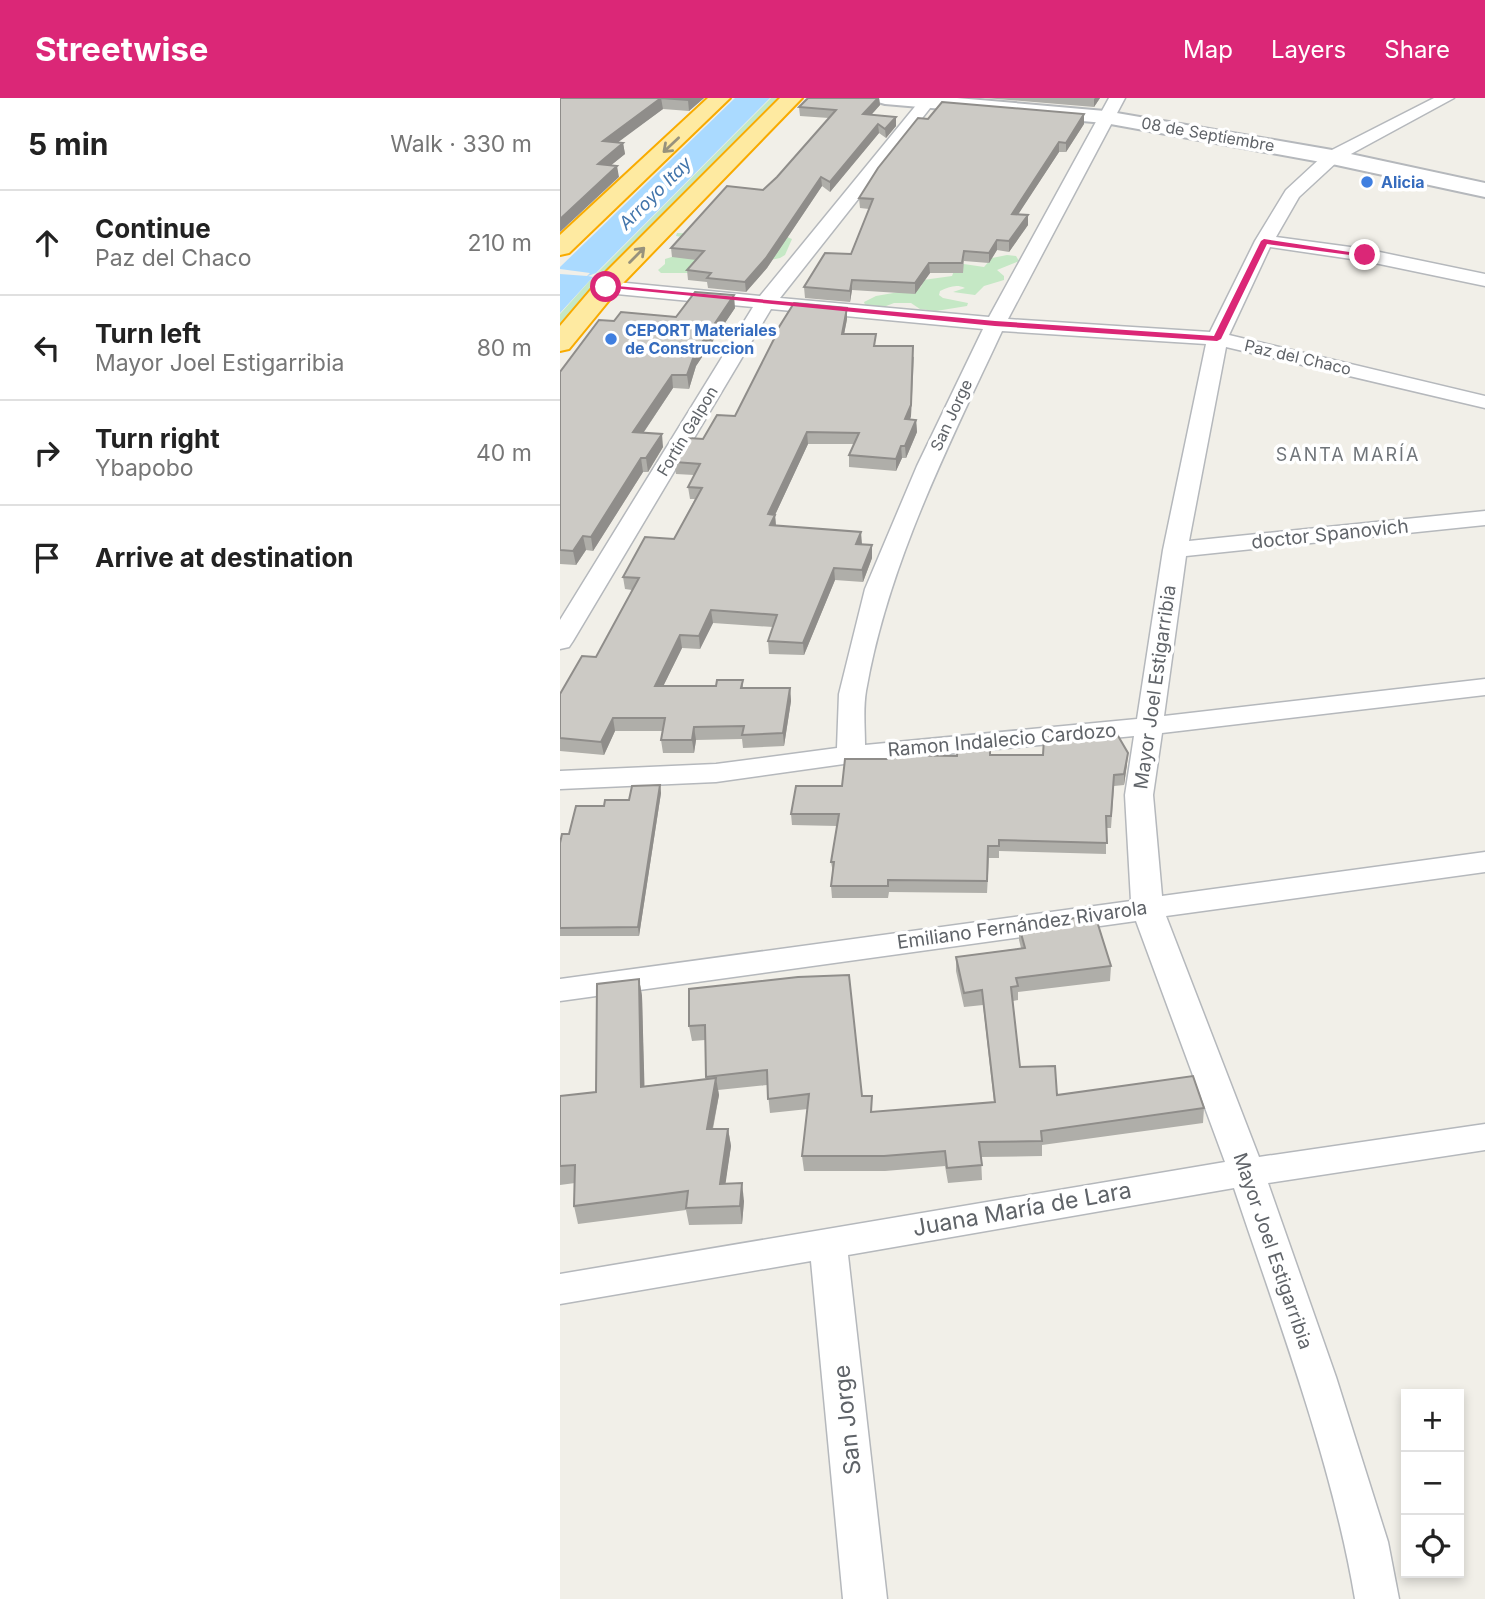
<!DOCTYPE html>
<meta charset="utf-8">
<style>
body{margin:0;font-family:Inter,sans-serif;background:#f6f6f6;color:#222}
.controls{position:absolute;right:21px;bottom:21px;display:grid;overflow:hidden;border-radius:0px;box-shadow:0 4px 10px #0003}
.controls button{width:63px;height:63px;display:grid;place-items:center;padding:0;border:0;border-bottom:2px solid #e0e0e0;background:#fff;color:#222;font:35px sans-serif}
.stop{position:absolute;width:21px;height:21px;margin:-16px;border:5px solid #db2777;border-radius:50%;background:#fff}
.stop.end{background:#db2777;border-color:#fff;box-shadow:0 2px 7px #0008}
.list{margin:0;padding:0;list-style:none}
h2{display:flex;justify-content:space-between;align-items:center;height:91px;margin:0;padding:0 28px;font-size:30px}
h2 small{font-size:23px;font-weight:400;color:#767676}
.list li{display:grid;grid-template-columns:46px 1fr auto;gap:21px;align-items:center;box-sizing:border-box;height:105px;padding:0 28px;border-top:2px solid #e0e0e0}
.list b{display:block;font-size:26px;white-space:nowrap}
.list p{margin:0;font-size:23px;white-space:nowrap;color:#767676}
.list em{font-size:23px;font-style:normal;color:#767676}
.icon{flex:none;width:38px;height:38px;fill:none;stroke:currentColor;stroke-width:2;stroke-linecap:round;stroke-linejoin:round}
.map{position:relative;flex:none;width:925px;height:1501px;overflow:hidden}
header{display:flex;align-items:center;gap:42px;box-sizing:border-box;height:98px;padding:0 35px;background:#db2777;color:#fff}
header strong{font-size:33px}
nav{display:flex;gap:38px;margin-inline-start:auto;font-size:24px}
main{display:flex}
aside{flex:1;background:#fff}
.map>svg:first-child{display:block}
</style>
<header>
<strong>Streetwise</strong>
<nav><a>Map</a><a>Layers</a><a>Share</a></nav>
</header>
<main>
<aside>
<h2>5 min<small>Walk · 330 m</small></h2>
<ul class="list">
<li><svg class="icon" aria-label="ahead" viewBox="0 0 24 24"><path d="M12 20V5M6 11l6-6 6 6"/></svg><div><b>Continue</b><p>Paz del Chaco</p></div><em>210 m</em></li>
<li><svg class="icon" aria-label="left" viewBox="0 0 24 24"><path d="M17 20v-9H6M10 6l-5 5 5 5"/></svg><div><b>Turn left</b><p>Mayor Joel Estigarribia</p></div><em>80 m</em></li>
<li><svg class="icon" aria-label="right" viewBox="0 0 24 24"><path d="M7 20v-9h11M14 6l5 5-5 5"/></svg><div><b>Turn right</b><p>Ybapobo</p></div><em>40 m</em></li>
<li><svg class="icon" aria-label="arrive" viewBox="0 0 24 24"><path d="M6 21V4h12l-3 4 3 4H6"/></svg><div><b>Arrive at destination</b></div></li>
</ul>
</aside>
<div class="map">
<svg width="925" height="1501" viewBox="0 0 925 1501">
<rect width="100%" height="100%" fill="#f1efe8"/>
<g fill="#c5e8c5">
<polygon points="211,0 220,0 0,231 0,216 34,178"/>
<polygon points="117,135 227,139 232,141 225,157 220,160 149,175 101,175 98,172 105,166 105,161 115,158 133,141 116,138"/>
<path d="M447 157 456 158 459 163 437 172 444 178V182L424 188 415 197 393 194 405 190C396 186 389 189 380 193L379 197 383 200 408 205 407 208 376 213 360 211 351 205H334L321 210 305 207 304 204 316 198 356 191 361 189 363 182 392 178 397 165 424 169 432 160Z"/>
</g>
<polygon fill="#aadaff" points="175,0 210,0 36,175 28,178 33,179 0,215 0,176 27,178 30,175 0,171 0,169"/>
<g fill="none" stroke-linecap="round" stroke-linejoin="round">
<defs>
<path id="minor" d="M362 0H378L220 200 429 219 549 0H565L448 221 650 234 695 143 726 92 766 55 874 0H894L778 63 739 99 716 139 805 151 925 176V188L805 163 710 149 669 237 925 298V310L666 249 629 443 925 413V427L626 458 604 618 925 581V597L602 635 593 697 602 798 925 754V774L606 818 699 1059 925 1026V1052L708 1085 776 1279 828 1444 839 1501H795C772 1364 718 1222 674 1090L288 1157 327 1501H283L251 1163 0 1206V1176L665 1064 576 823 0 903V881L571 803 565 697 574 638 291 665 156 684 0 691V673L156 666 277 650 279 596 305 491 357 368 423 231 211 211 13 543 9 549 0 551V522L193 209 46 195 36 189 46 183 200 198ZM442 233 646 246 603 452 577 621 305 647C305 630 303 611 306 593 328 466 388 349 442 233Z"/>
<polygon id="tertiary" points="315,0 397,0 545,13 772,52 925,85 925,99 772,66 545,25 325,6 318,4"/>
<g id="trunk">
<polygon points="148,0 170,0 9,155 0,157 0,137"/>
<polygon points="220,0 242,0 64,184 9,251 0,253 0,228 46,174"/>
</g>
</defs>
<use href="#minor" stroke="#b5b8bc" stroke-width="3"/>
<use href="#tertiary" stroke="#b5b8bc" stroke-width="4"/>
<use href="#trunk" stroke="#f9ab00" stroke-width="4"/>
<use href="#minor" fill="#fff" fill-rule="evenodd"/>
<use href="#tertiary" fill="#fff" fill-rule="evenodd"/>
<use href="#trunk" fill="#feeaa1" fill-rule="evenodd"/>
</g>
<g fill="#afaea9">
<polygon points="0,0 144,0 129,13 103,11 57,44 63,45 65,56 51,67 59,79"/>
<polygon points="248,0 319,0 320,7 311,17 336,28 326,40 319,35 270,94 262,88 207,170 186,194 148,190 147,184 128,182 127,172 136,162 112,159 111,150 203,92 217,79 269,20 240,18 239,9"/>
<polygon points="425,0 540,0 534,9"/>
<polygon points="524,26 506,54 499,54 458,116 468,117 468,127 449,154 437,152 429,165 404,163 403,175 370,175 355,196 292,192 290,204 245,200 244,189 291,156 309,111 300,110 299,100"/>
<polygon points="175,210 136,268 129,291 113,290 84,334 103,349 88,374 83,374 33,453 26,452 16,467 0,466 0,274 54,223 116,219"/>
<polygon points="287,210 287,221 284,236 316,248 354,259 351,318 350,322 356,322 357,334 346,360 342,360 336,373 289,369 289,357 294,346 248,346 215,417 216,428 302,447 312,460 303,484 275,482 244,557 209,556 208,543 213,529 153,525 140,551 122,550 103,588 156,588 183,582 183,590 230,590 231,603 224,648 183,650 182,641 136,642 134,655 103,655 101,642 103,633 55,633 44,657 0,653 0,596 36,559 72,492 65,491 63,479 114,441 135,401 130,401 128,389 134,377 116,376 114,364 143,341 175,318 214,242 214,237"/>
<polygon points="431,657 567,666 564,687 554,688 551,730 546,730 546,756 439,753 439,760 429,760 427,795 329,794 328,800 272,800 271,788 273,775 271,764 277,728 232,727 231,716 330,661"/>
<polygon points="100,687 101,695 79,838 0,838 0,745 9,736 44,708 69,702"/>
<polygon points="459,828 551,868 550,883 458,894 458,902 453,903 460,969 497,997 644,1010 643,1025 482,1047 482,1058 421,1059 422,1082 388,1085 385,1068 325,1073 244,1073 242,1058 248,1011 210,1015 207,987 158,992 159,997 153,1031 168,1031 171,1048 165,1085 184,1103 182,1126 129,1127 126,1112 18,1126 14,1108 15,1085 0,1087 0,998 36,994 79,881 82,898 84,988 146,981 145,942 132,943 129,928 129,891 302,998 313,1014 434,1004 423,907 404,909 396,873 396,859 461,850 459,842"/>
</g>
<g fill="#8f8d8a">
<polygon points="101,0 103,11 45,54 43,43"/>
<polygon points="130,0 144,0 129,13 128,2"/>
<polygon points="318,0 319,0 320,7 304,25 303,16"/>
<polygon points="535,0 540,0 534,9 534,1"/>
<polygon points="524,16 524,26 506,54 506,45"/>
<polygon points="336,19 336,28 326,40 325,31"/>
<polygon points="318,26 319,35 270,94 270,84"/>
<polygon points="499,44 499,54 452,126 452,116"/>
<polygon points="63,45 65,56 39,77 38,66"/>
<polygon points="57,68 59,79 0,134 0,121"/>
<polygon points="261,79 262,88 207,170 186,194 185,184"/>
<polygon points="468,117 468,127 449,154 449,143"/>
<polygon points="437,142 437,152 429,165 429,155"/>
<polygon points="369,165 370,175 355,196 355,185"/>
<polygon points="292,182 292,192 290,204 290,193"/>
<polygon points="174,197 175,210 136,268 129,291 127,277 135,255"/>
<polygon points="287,210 287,221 282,247 282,236"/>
<polygon points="353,248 351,318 346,333 345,321"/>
<polygon points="112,277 113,290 75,347 73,334"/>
<polygon points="356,322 357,334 346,360 345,348"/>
<polygon points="247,334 248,346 215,417 216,429 211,439 208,416"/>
<polygon points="102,336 103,349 88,374 86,360"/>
<polygon points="341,348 342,360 336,373 336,361"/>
<polygon points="81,360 83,374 33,453 31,439"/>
<polygon points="301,434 302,446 297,458 296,446"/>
<polygon points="23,438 26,452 16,467 13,453"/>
<polygon points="312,447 312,460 303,484 302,472"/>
<polygon points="274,470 275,482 244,557 243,545"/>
<polygon points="151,512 153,525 140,551 139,538"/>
<polygon points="120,537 122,550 97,601 95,588"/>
<polygon points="230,590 231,603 224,648 223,635"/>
<polygon points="53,620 55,633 44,657 41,644"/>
<polygon points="134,629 136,642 134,655 132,642"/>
<polygon points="568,655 567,666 564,687 564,676"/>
<polygon points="100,687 101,695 79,838 78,829"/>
<polygon points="79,881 82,898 85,1006 81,989"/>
<polygon points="156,980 159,997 149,1048 147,1031"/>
<polygon points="168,1031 171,1048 163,1103 160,1086"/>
<polygon points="182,1085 184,1103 182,1126 180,1108"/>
</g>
<g fill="#cccac5" stroke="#8f8d8a" stroke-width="2">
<polygon points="0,0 130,0 128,2 101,0 43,43 63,45 38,66 57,68 0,121"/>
<polygon points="248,0 318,0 303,16 336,19 325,31 318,26 270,84 261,79 206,160 185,184 147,180 151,175 127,172 144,153 111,150 167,88 203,92 217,79 276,12 239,9"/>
<polygon points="382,4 524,16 506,45 499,44 452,116 468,117 449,143 437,142 429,155 404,153 402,165 369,165 355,185 292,182 290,193 244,189 265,155 291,156 313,101 299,100 318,70 358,20 368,21"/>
<polygon points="135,194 174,197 135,255 127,277 112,277 73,334 102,336 86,360 81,360 31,439 23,438 13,453 0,452 0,274 39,222 54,223 61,214 116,219"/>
<polygon points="234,205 287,210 282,236 316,236 314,248 353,248 351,307 345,321 356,322 345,348 341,348 336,361 289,357 299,335 247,334 208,416 215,417 210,427 301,434 296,446 312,447 302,472 274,470 243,545 208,543 217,517 151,512 139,538 120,537 95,588 156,588 157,582 183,582 181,590 230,590 223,635 182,637 184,628 134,629 132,642 101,642 105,620 53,620 41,644 0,640 0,596 22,558 36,559 79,480 63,479 85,439 114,441 142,390 128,389 140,366 114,364 129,340 143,341 157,317 175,318 216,237 214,237"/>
<polygon points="554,631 568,655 564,676 554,677 551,718 546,718 547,745 439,742 439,748 428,748 427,783 328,782 328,788 271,788 274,764 271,764 279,716 231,716 236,688 282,688 285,661 330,661 330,657 397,658 398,647 430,647 430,657 483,657 484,640"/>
<polygon points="100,687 78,829 0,830 0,745 2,736 9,736 16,708 44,708 45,702 69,702 72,688"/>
<polygon points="535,817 551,868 456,880 458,888 451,889 460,969 495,968 497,997 633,978 644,1010 481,1033 482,1043 419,1044 422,1067 387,1070 385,1053 324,1058 242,1058 249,996 208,1001 207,972 146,979 145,927 129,928 129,891 238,879 289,877 302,998 312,998 311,1014 435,1004 422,892 404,895 396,859 465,850 459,828"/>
<polygon points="79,881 81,989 156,980 147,1031 168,1031 160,1086 182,1085 180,1108 126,1110 128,1093 14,1108 15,1067 0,1068 0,998 36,994 37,886"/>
</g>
<defs><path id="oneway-shaft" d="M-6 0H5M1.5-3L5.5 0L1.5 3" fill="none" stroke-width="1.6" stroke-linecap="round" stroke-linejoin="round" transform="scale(1.75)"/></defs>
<g stroke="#97927c">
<use href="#oneway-shaft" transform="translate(111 47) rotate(137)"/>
<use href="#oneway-shaft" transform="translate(77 157) rotate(-45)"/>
</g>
<polygon fill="#db2777" points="704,141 809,157 805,159 707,146 661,241 657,243 435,228 42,189 46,187 435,223 654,238 701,143"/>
<g fill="#3f7fe0" stroke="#fff" stroke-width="2.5">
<circle cx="807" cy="84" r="7"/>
<circle cx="51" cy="241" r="7"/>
</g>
<g text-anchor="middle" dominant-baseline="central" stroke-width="7" stroke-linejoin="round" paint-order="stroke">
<g font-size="16" fill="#5f6368" stroke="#fff">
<text transform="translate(648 36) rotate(10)">08 de Septiembre</text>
<text transform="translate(738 259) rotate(13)">Paz del Chaco</text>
<text transform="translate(391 317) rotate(-65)">San Jorge</text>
<text transform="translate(127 333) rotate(-59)">Fortín Galpon</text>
</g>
<g font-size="16" font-weight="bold" fill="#366cbe" stroke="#fff" text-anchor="start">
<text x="821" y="84">Alicia</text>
<text x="65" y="232">CEPORT Materiales<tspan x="65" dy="18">de Construccion</tspan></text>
</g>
<g font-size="18" font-style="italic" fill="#4174aa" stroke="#fff">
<text transform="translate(95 95) rotate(-45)">Arroyo Itay</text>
</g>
<g font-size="18" letter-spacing="2" fill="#70757a" stroke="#fff">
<text x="788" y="356">SANTA MARÍA</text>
</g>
<g font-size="19" fill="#5f6368" stroke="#fff">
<text transform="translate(770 436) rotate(-6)">doctor Spanovich</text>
<text transform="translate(595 589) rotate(-82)">Mayor Joel Estigarribia</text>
<text transform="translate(442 642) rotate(-5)">Ramon Indalecio Cardozo</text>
<text transform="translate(462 827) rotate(-8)">Emiliano Fernández Rivarola</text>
<text transform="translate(713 1153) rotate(71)">Mayor Joel Estigarribia</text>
</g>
<g font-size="23" fill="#5f6368" stroke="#fff">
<text transform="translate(462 1111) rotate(-10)">Juana María de Lara</text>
<text transform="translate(287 1322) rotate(-96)">San Jorge</text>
</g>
</g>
</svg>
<div class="controls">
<button>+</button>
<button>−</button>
<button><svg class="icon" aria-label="locate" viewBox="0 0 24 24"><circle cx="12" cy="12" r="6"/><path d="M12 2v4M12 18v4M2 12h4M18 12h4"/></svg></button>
</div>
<div class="stop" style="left:46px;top:189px"></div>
<div class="stop end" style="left:805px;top:157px"></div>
</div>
</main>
